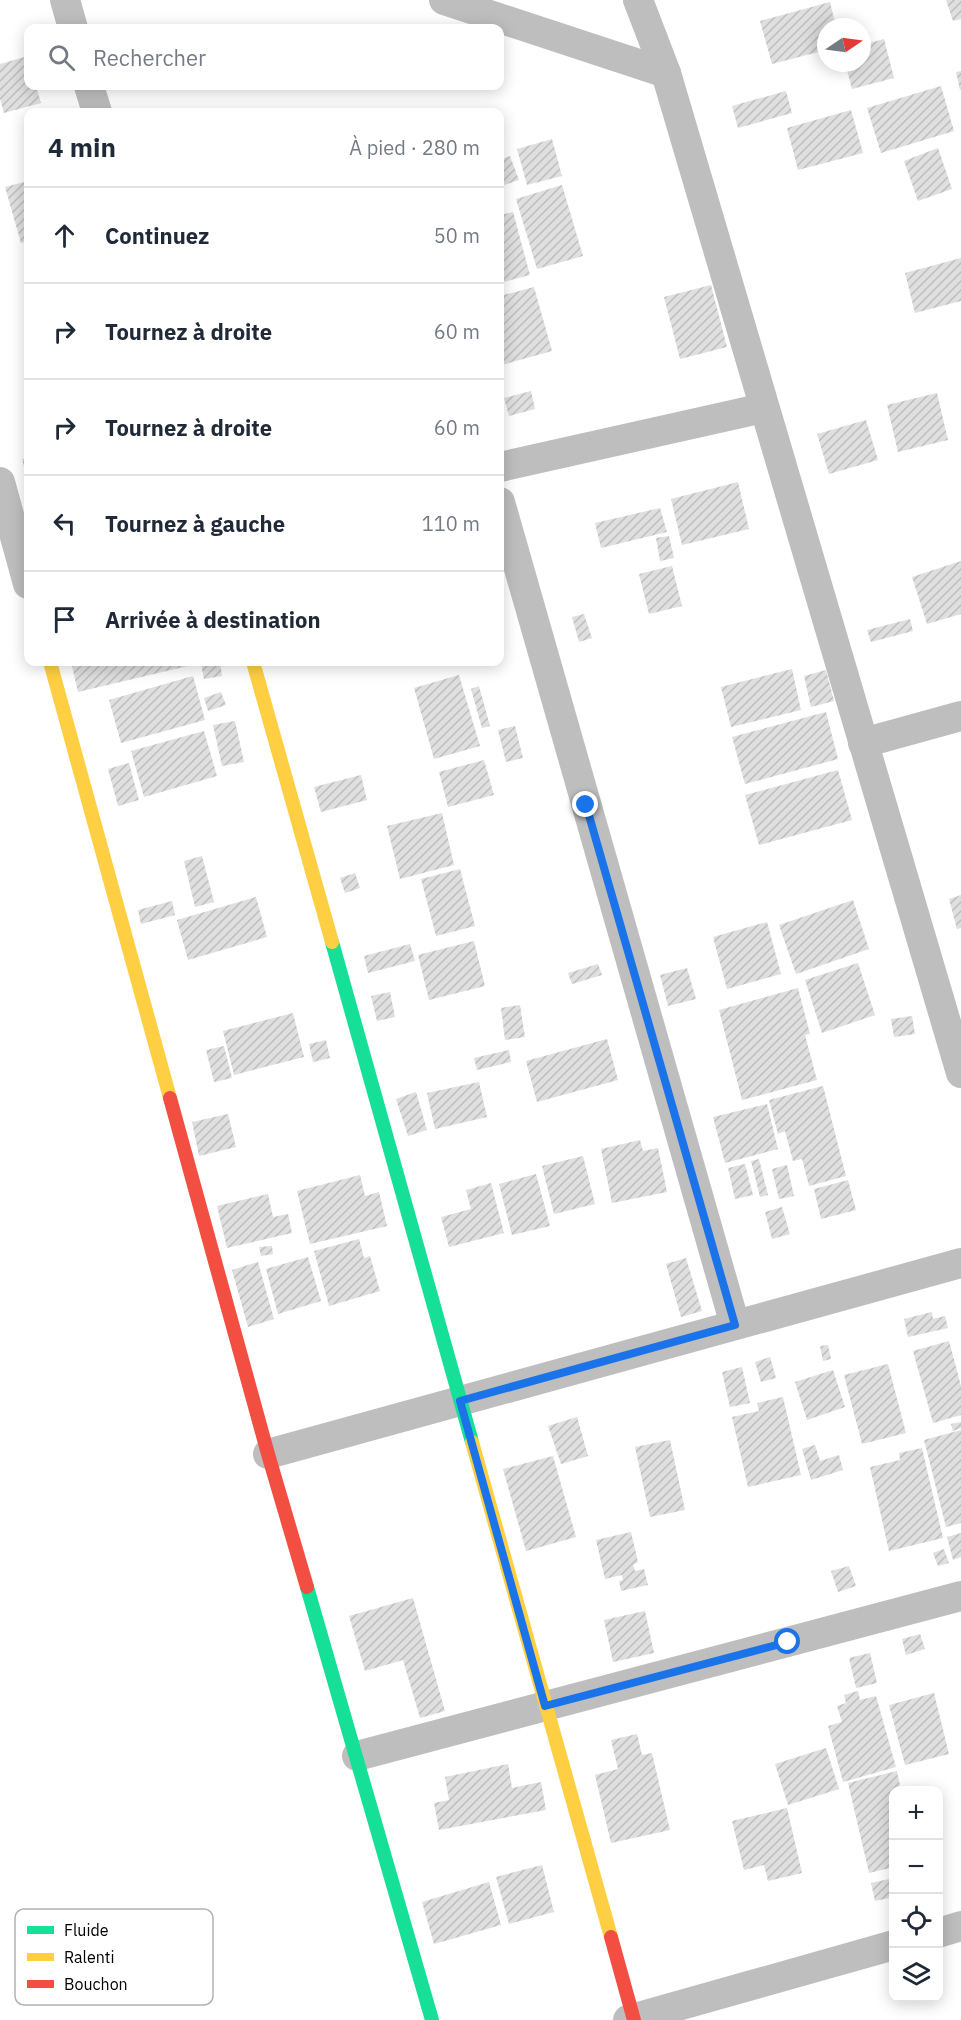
<!DOCTYPE html>
<html lang="fr">
<meta charset="utf-8">
<style>
body{margin:0;font-family:"IBM Plex Sans",sans-serif;background:#f6f6f7;color:#1f2937}
.controls{position:absolute;right:18px;bottom:18px;display:grid;overflow:hidden;border-radius:12px;box-shadow:0 3px 15px #0003}
.controls button{width:54px;height:54px;display:grid;place-items:center;padding:0;border:0;border-bottom:2px solid #e0e1e3;background:#fff;color:#1f2937;font:30px sans-serif}
.compass{position:absolute;left:817px;top:18px;width:54px;height:54px;border-radius:50%;background:#fff;box-shadow:0 3px 15px #0003;rotate:77deg}
.stop{position:absolute;width:18px;height:18px;margin:-14px;border:4px solid #1a73e8;border-radius:50%;background:#fff}
.stop.end{background:#1a73e8;border-color:#fff;box-shadow:0 2px 6px #0008}
.list{margin:0;padding:0;list-style:none}
h2{display:flex;justify-content:space-between;align-items:center;height:78px;margin:0;padding:0 24px;font-size:26px}
h2 small{font-size:20px;font-weight:400;color:#747a83}
.list li{display:grid;grid-template-columns:39px 1fr auto;gap:18px;align-items:center;box-sizing:border-box;height:96px;padding:0 24px;border-top:2px solid #e0e1e3}
.list b{display:block;font-size:22px;white-space:nowrap}
.list em{font-size:20px;font-style:normal;color:#747a83}
.icon{flex:none;width:33px;height:33px;fill:none;stroke:currentColor;stroke-width:2;stroke-linecap:round;stroke-linejoin:round}
.map{position:relative;flex:none;width:961px;height:2020px;overflow:hidden}
.search{position:absolute;background:#fff;box-shadow:0 3px 15px #0003;left:24px;top:24px;width:480px;height:66px;display:flex;align-items:center;gap:15px;box-sizing:border-box;padding:0 21px;border-radius:12px;color:#747a83;font-size:22px}
.panel{position:absolute;background:#fff;box-shadow:0 3px 15px #0003;left:24px;top:108px;width:480px;height:558px;border-radius:12px}
.map>svg:first-child{display:block}
</style>
<div class="map">
<svg width="961" height="2020" viewBox="0 0 961 2020">
<defs>
<pattern id="building-hatch" width="6" height="6" patternUnits="userSpaceOnUse" patternTransform="scale(1.5)"><rect width="6" height="6" fill="#dfdfdf"/><path d="M-1 1l2-2M0 6l6-6M5 7l2-2" fill="none" stroke="#bebebe"/></pattern>
</defs>
<rect width="100%" height="100%" fill="#fff"/>
<g fill="url(#building-hatch)">
<polygon points="946,0 961,0 961,19 953,21"/>
<polygon points="830,2 836,27 826,27 826,50 772,64 760,21"/>
<polygon points="884,39 894,78 852,89 845,63 862,63 862,45"/>
<polygon points="28,56 28,86 36,86 41,103 4,113 0,99 0,64"/>
<polygon points="961,71 961,90 960,90 956,72"/>
<polygon points="941,86 954,131 881,153 867,108"/>
<polygon points="786,91 792,113 738,128 732,106"/>
<polygon points="851,110 863,153 798,170 787,128"/>
<polygon points="552,139 562,176 527,185 517,149"/>
<polygon points="938,148 952,189 918,201 904,161"/>
<polygon points="510,156 519,180 504,185 500,171 500,160"/>
<polygon points="28,181 28,241 21,243 5,187"/>
<polygon points="562,185 583,256 537,269 516,199"/>
<polygon points="513,212 530,275 500,283 500,215"/>
<polygon points="961,258 961,301 915,313 905,273"/>
<polygon points="711,285 727,347 680,359 664,297"/>
<polygon points="534,287 552,351 502,365 500,355 500,296"/>
<polygon points="531,391 535,409 509,416 504,398"/>
<polygon points="937,393 948,440 898,452 887,405"/>
<polygon points="866,420 878,460 829,474 817,434"/>
<polygon points="28,458 28,483 22,459"/>
<polygon points="738,482 749,529 682,545 671,499"/>
<polygon points="660,508 667,532 601,548 595,523"/>
<polygon points="669,536 674,558 660,561 656,538"/>
<polygon points="961,561 961,614 927,624 912,577"/>
<polygon points="672,566 682,606 649,614 639,574"/>
<polygon points="584,614 592,638 579,642 572,617"/>
<polygon points="910,619 913,631 871,642 867,630"/>
<polygon points="71,662 191,662 192,665 78,692"/>
<polygon points="220,662 222,676 204,679 201,664"/>
<polygon points="792,669 801,710 731,727 721,687"/>
<polygon points="826,670 834,701 811,707 804,676"/>
<polygon points="459,675 480,746 434,759 414,688"/>
<polygon points="193,676 205,720 121,743 109,700"/>
<polygon points="479,686 490,726 482,728 471,689"/>
<polygon points="221,692 226,705 208,711 204,698"/>
<polygon points="826,712 838,759 745,784 732,737"/>
<polygon points="235,721 244,762 222,766 213,725"/>
<polygon points="515,726 523,758 506,762 498,730"/>
<polygon points="204,731 217,776 144,797 131,751"/>
<polygon points="484,760 494,795 448,807 439,772"/>
<polygon points="129,763 139,800 118,806 108,769"/>
<polygon points="838,770 852,820 759,845 745,795"/>
<polygon points="361,775 367,800 321,812 314,787"/>
<polygon points="442,813 454,865 400,879 387,826"/>
<polygon points="202,856 214,902 195,907 184,861"/>
<polygon points="460,869 475,926 436,936 421,879"/>
<polygon points="355,873 360,888 345,893 340,878"/>
<polygon points="961,895 961,928 957,929 949,899"/>
<polygon points="256,897 267,937 188,960 177,920"/>
<polygon points="853,900 869,949 796,974 779,925"/>
<polygon points="172,901 175,915 141,924 138,910"/>
<polygon points="767,922 781,974 727,989 713,937"/>
<polygon points="474,941 485,986 429,1000 418,955"/>
<polygon points="410,944 415,961 368,973 364,956"/>
<polygon points="858,963 875,1015 822,1033 805,980"/>
<polygon points="598,964 602,975 572,984 568,973"/>
<polygon points="687,968 696,999 668,1006 660,975"/>
<polygon points="798,988 810,1034 805,1035 817,1080 742,1100 719,1010"/>
<polygon points="390,992 395,1017 377,1021 371,996"/>
<polygon points="520,1005 525,1037 505,1040 501,1008"/>
<polygon points="293,1013 304,1057 234,1075 223,1031"/>
<polygon points="912,1016 915,1034 894,1037 891,1019"/>
<polygon points="607,1039 618,1080 537,1102 526,1061"/>
<polygon points="326,1040 330,1058 313,1062 309,1044"/>
<polygon points="224,1046 232,1078 214,1082 206,1050"/>
<polygon points="509,1050 511,1062 477,1070 474,1058"/>
<polygon points="479,1082 487,1117 435,1129 427,1093"/>
<polygon points="823,1086 846,1176 809,1186 802,1159 793,1161 785,1131 778,1134 769,1100"/>
<polygon points="416,1092 427,1130 408,1136 396,1099"/>
<polygon points="767,1104 778,1149 725,1163 713,1117"/>
<polygon points="228,1114 236,1147 199,1156 192,1122"/>
<polygon points="640,1140 643,1151 658,1148 667,1192 612,1203 601,1149"/>
<polygon points="583,1156 595,1204 554,1214 542,1166"/>
<polygon points="759,1159 768,1195 760,1197 751,1161"/>
<polygon points="745,1164 753,1195 735,1199 728,1168"/>
<polygon points="787,1165 794,1196 779,1199 772,1169"/>
<polygon points="536,1174 550,1226 512,1235 499,1184"/>
<polygon points="360,1175 365,1196 379,1192 387,1226 310,1244 297,1191"/>
<polygon points="848,1180 856,1210 821,1219 814,1189"/>
<polygon points="491,1183 504,1233 449,1247 441,1217 471,1209 466,1190"/>
<polygon points="268,1194 273,1217 288,1214 292,1233 227,1248 217,1206"/>
<polygon points="782,1207 790,1234 772,1239 765,1212"/>
<polygon points="359,1239 364,1258 370,1256 380,1291 329,1306 314,1251"/>
<polygon points="272,1246 273,1254 261,1256 259,1247"/>
<polygon points="308,1257 321,1301 278,1314 266,1269"/>
<polygon points="686,1258 702,1311 681,1317 666,1264"/>
<polygon points="258,1262 274,1319 248,1327 232,1270"/>
<polygon points="932,1312 933,1319 945,1316 948,1328 908,1337 904,1319"/>
<polygon points="949,1341 961,1386 961,1415 933,1423 913,1351"/>
<polygon points="828,1345 831,1359 823,1361 820,1346"/>
<polygon points="770,1357 776,1378 761,1382 755,1362"/>
<polygon points="888,1364 906,1433 862,1444 844,1375"/>
<polygon points="742,1367 750,1403 730,1407 722,1372"/>
<polygon points="833,1370 845,1407 807,1420 795,1382"/>
<polygon points="783,1397 801,1475 748,1487 732,1417 759,1411 757,1403"/>
<polygon points="577,1417 588,1456 561,1464 548,1426"/>
<polygon points="961,1422 961,1428 953,1431 951,1424"/>
<polygon points="961,1430 961,1523 946,1527 924,1440"/>
<polygon points="670,1440 685,1510 650,1517 635,1447"/>
<polygon points="815,1445 820,1461 839,1455 843,1470 811,1480 802,1449"/>
<polygon points="922,1448 943,1538 889,1551 870,1467 900,1460 899,1453"/>
<polygon points="553,1456 576,1537 526,1551 503,1469"/>
<polygon points="631,1532 638,1562 633,1565 635,1571 644,1569 648,1585 621,1591 619,1581 623,1580 622,1575 605,1579 596,1540"/>
<polygon points="961,1533 961,1557 953,1560 947,1537"/>
<polygon points="944,1549 949,1563 938,1566 933,1553"/>
<polygon points="849,1566 856,1586 838,1592 831,1571"/>
<polygon points="413,1598 445,1711 420,1718 403,1660 365,1671 349,1616"/>
<polygon points="645,1611 654,1653 613,1662 604,1620"/>
<polygon points="920,1634 925,1649 906,1655 902,1639"/>
<polygon points="870,1653 877,1683 856,1688 849,1658"/>
<polygon points="858,1691 860,1700 876,1696 896,1767 843,1782 828,1726 842,1722 837,1706 846,1703 844,1695"/>
<polygon points="934,1693 949,1754 905,1765 889,1705"/>
<polygon points="637,1734 642,1755 652,1753 670,1830 611,1843 595,1775 618,1769 611,1740"/>
<polygon points="826,1748 839,1789 788,1805 775,1764"/>
<polygon points="508,1764 512,1788 541,1782 546,1810 439,1830 434,1803 449,1800 445,1777"/>
<polygon points="897,1771 901,1790 894,1790 894,1867 869,1873 848,1783"/>
<polygon points="787,1808 802,1873 768,1881 764,1865 744,1870 732,1821"/>
<polygon points="542,1865 554,1912 509,1924 496,1877"/>
<polygon points="894,1878 894,1897 875,1901 871,1883"/>
<polygon points="489,1882 501,1925 434,1944 422,1902"/>
</g>
<g fill="none" stroke-linecap="round" stroke-linejoin="round">
<g stroke="#bebebe" stroke-width="30">
<polyline points="65,0 73,28"/>
<polyline points="444,0 666,73"/>
<polyline points="638,0 666,73 961,1073"/>
<polyline points="89,86 97,112"/>
<polyline points="500,467 764,408"/>
<polyline points="0,482 28,584"/>
<polyline points="500,502 735,1325"/>
<polyline points="863,743 961,716"/>
<polyline points="268,1454 961,1263"/>
<polyline points="357,1756 961,1596"/>
<polyline points="938,1933 961,1926"/>
<polyline points="628,2020 894,1945"/>
</g>
<g stroke="#16e098" stroke-width="14">
<polyline points="332,942 472,1442"/>
<polyline points="307,1587 432,2020"/>
</g>
<g stroke="#ffcf43" stroke-width="14">
<polyline points="50,662 170,1098"/>
<polyline points="253,662 332,942"/>
<polyline points="472,1442 611,1937"/>
</g>
<g stroke="#f24e42" stroke-width="14">
<polyline points="170,1098 268,1454 307,1587"/>
<polyline points="611,1937 634,2020"/>
</g>
</g>
<g fill="none" stroke-linecap="round" stroke-linejoin="round">
<polyline stroke="#1a73e8" stroke-width="8" points="586,805 735,1325 460,1401 545,1706 788,1642"/>
</g>
<rect x="15" y="1909" width="198" height="96" rx="9" fill="#fff" stroke="#b2b2b2" stroke-width="1.5"/>
<rect x="27" y="1926" width="27" height="8" fill="#16e098"/>
<rect x="27" y="1953" width="27" height="8" fill="#ffcf43"/>
<rect x="27" y="1980" width="27" height="8" fill="#f24e42"/>
<g font-size="16" fill="#000">
<text x="64" y="1936">Fluide</text>
<text x="64" y="1963">Ralenti</text>
<text x="64" y="1990">Bouchon</text>
</g>
</svg>
<div class="controls">
<button>+</button>
<button>−</button>
<button><svg class="icon" aria-label="locate" viewBox="0 0 24 24"><circle cx="12" cy="12" r="6"/><path d="M12 2v4M12 18v4M2 12h4M18 12h4"/></svg></button>
<button><svg class="icon" aria-label="layers" viewBox="0 0 24 24"><path d="M12 4l9 5-9 5-9-5zM3 14l9 5 9-5"/></svg></button>
</div>
<svg class="compass" viewBox="-18 -18 36 36"><path d="M0-13l5 13h-10z" fill="#e53935"/><path d="M0 13l5-13h-10z" fill="#747a83"/></svg>
<div class="stop" style="left:788px;top:1642px"></div>
<div class="stop end" style="left:586px;top:805px"></div>
<div class="search"><svg class="icon" aria-label="search" viewBox="0 0 24 24"><circle cx="10" cy="10" r="6"/><path d="M15 15l6 6"/></svg>Rechercher</div>
<section class="panel">
<h2>4 min<small>À pied · 280 m</small></h2>
<ul class="list">
<li><svg class="icon" aria-label="ahead" viewBox="0 0 24 24"><path d="M12 20V5M6 11l6-6 6 6"/></svg><div><b>Continuez</b></div><em>50 m</em></li>
<li><svg class="icon" aria-label="right" viewBox="0 0 24 24"><path d="M7 20v-9h11M14 6l5 5-5 5"/></svg><div><b>Tournez à droite</b></div><em>60 m</em></li>
<li><svg class="icon" aria-label="right" viewBox="0 0 24 24"><path d="M7 20v-9h11M14 6l5 5-5 5"/></svg><div><b>Tournez à droite</b></div><em>60 m</em></li>
<li><svg class="icon" aria-label="left" viewBox="0 0 24 24"><path d="M17 20v-9H6M10 6l-5 5 5 5"/></svg><div><b>Tournez à gauche</b></div><em>110 m</em></li>
<li><svg class="icon" aria-label="arrive" viewBox="0 0 24 24"><path d="M6 21V4h12l-3 4 3 4H6"/></svg><div><b>Arrivée à destination</b></div></li>
</ul>
</section>
</div>
